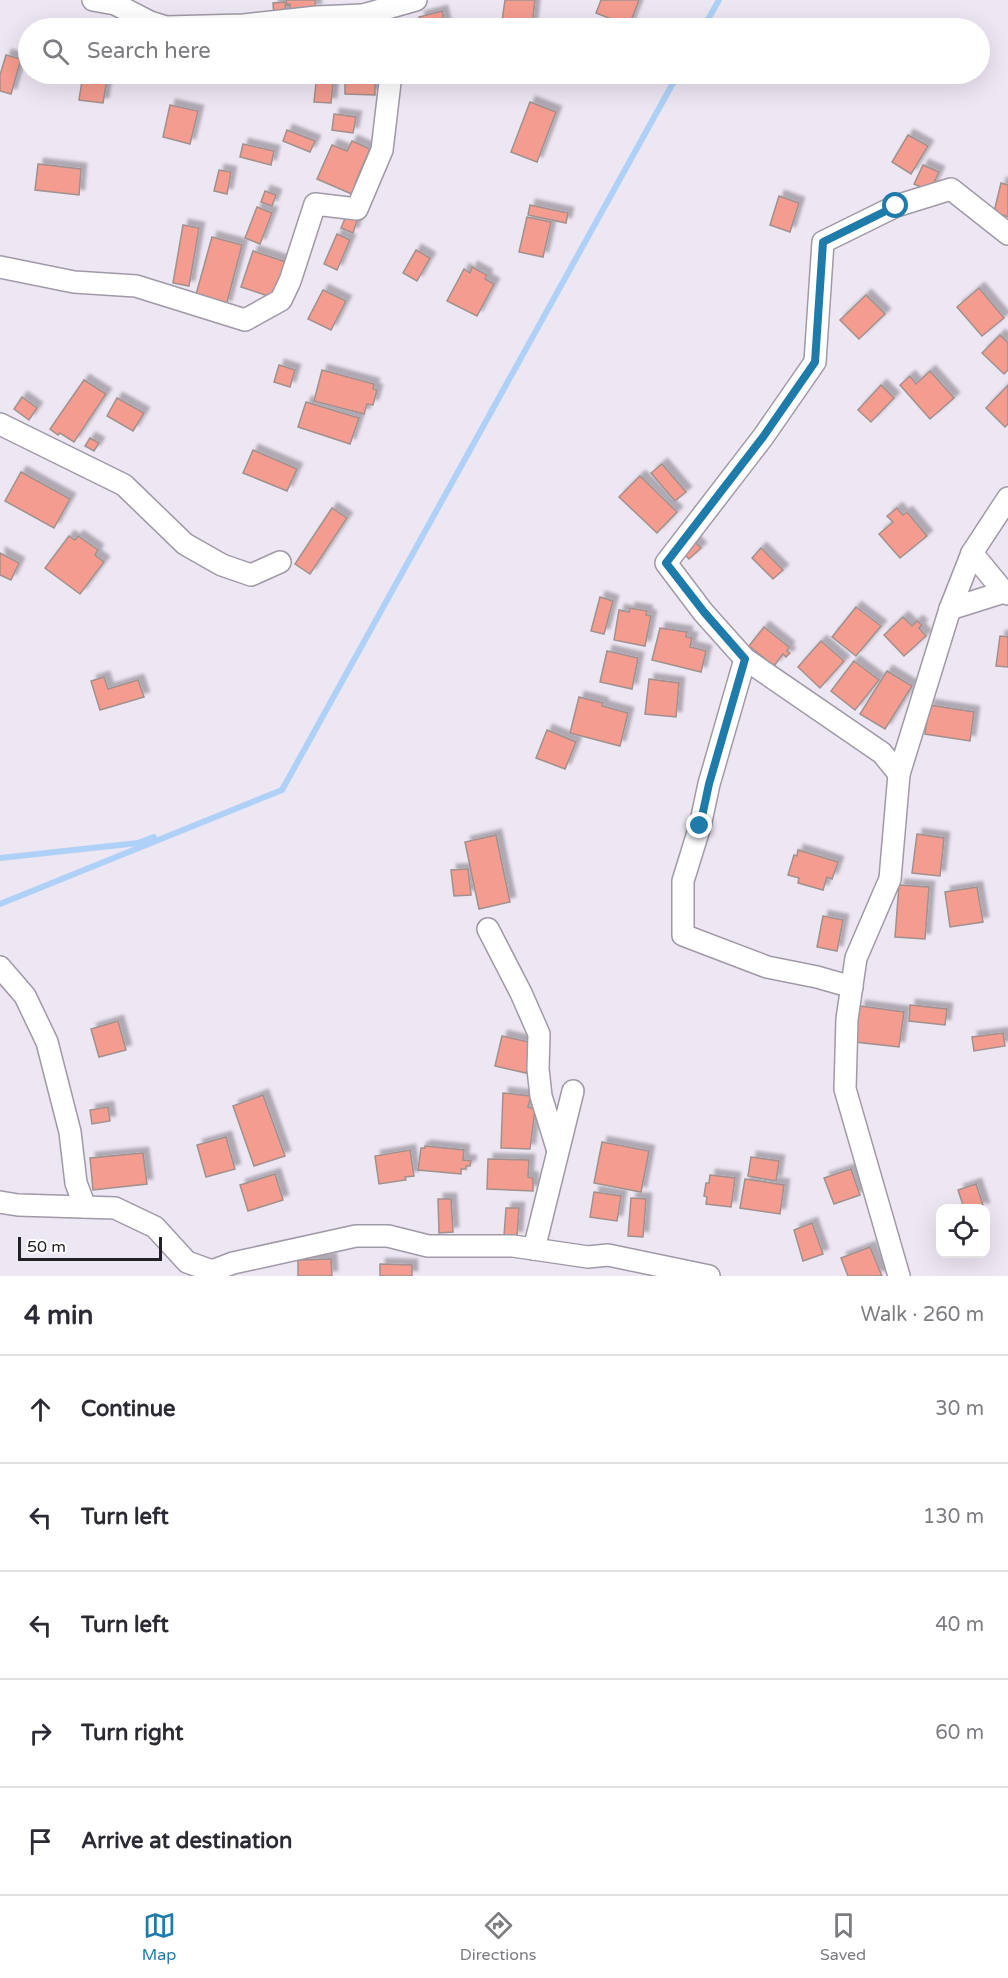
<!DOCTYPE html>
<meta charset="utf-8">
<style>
body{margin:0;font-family:"Varela Round",sans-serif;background:#f2f2f3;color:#2b2b33}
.controls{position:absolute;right:18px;bottom:18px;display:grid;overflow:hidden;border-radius:12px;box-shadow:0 6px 24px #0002}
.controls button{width:54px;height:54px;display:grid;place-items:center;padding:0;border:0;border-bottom:2px solid #e1e1e2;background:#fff;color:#2b2b33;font:30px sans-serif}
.scale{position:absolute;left:18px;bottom:15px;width:144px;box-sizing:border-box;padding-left:6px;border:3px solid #232025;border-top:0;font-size:16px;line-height:21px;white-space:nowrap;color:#232025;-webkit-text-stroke:4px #fff;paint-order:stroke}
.stop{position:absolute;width:18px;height:18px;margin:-14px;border:4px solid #1f7ba9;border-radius:50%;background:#fff}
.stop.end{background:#1f7ba9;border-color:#fff;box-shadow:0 2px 6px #0008}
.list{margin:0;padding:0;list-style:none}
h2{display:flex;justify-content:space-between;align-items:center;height:78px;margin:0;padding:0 24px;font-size:26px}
h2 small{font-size:20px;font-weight:400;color:#7c7c81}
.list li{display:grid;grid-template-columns:39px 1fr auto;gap:18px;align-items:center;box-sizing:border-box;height:108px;padding:0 24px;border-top:2px solid #e1e1e2}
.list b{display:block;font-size:22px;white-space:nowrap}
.list em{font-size:20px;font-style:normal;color:#7c7c81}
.icon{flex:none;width:33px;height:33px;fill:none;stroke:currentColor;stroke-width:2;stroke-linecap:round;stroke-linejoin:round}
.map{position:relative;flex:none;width:1008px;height:1276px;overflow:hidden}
.search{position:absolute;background:#fff;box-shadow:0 6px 24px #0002;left:18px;right:18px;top:18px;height:66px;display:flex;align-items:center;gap:15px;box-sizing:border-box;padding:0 21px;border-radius:33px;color:#7c7c81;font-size:22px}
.sheet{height:618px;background:#fff}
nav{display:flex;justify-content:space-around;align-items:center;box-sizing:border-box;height:84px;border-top:2px solid #e1e1e2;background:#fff;font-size:16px;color:#7c7c81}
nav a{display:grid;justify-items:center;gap:3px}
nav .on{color:#1f7ba9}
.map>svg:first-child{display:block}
</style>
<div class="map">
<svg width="1008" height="1276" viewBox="0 0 1008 1276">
<defs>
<filter id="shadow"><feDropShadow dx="5.5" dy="-5.5" stdDeviation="1.5" flood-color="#0004"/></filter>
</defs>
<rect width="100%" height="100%" fill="#ede6f3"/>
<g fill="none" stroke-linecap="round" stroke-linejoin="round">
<g stroke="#afd1f7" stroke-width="6">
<polyline points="703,28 719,0"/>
<polyline points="0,858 138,843 154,837"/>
<polyline points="0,904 282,790 678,74"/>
</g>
</g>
<g fill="#f49c8f" stroke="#a1908e" stroke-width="1.5" filter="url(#shadow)">
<polygon points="286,0 315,0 316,9 290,10 290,4 287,5"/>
<polygon points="505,0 535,0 532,25 502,21"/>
<polygon points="601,0 639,0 629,26 596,13"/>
<polygon points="285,2 286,17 274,18 273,3"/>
<polygon points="442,11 446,28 421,28 419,17"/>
<polygon points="6,55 21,59 11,94 0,91 0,75"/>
<polygon points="83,74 108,74 103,103 79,100"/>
<polygon points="317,74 334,74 331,103 314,102"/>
<polygon points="345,74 375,74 375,95 345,94"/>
<polygon points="530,102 556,112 537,162 511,152"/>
<polygon points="170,105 198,111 190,144 163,137"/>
<polygon points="334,114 356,117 353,133 332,130"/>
<polygon points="287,130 315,141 310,152 283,141"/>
<polygon points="908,135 928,146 911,174 892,162"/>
<polygon points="352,141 370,149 356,181 359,183 354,195 317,179 332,145 347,151"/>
<polygon points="243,144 274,151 271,165 240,157"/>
<polygon points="38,164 81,169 79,195 35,190"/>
<polygon points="923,165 939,172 930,191 914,184"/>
<polygon points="219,170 231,172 227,194 214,191"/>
<polygon points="1001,183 1008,185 1008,217 1003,215 1002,218 993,216"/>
<polygon points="265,191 276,195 272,206 261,202"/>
<polygon points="779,196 799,203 790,232 770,225"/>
<polygon points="530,205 568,213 566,223 528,215"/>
<polygon points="257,207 272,213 260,244 245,238"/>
<polygon points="347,214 358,218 353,233 341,228"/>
<polygon points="527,217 551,222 543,257 519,252"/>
<polygon points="183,225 199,228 189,286 173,283"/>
<polygon points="337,234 350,240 337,270 324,264"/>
<polygon points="212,237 242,245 226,306 195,298"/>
<polygon points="416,250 430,258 417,281 403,273"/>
<polygon points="253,251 286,262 274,298 241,287"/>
<polygon points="472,267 487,275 485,279 494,284 477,316 447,301 464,269 470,273"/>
<polygon points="979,288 1004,318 982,336 957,307"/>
<polygon points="323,290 346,301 331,330 308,319"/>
<polygon points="866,295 885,314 859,339 840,320"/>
<polygon points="1000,335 1008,343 1008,370 1004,374 982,353"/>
<polygon points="279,365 295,370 290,387 274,382"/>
<polygon points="322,370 374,384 373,389 377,390 373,405 367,404 364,414 314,401"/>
<polygon points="930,371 954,398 930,419 900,385 910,376 916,384"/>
<polygon points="84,380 106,394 74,442 60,433 58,435 50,429"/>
<polygon points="881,385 894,398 871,422 858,410"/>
<polygon points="1008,385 1008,424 1005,427 986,408"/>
<polygon points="22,397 37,408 29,420 14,409"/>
<polygon points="117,398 144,413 133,431 107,416"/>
<polygon points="306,402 359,418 350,444 298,427"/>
<polygon points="90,438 99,443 94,451 85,446"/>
<polygon points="253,450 297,469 287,491 243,473"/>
<polygon points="662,464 686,492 675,501 651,473"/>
<polygon points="21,472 70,499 54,528 5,501"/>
<polygon points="640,476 677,512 657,533 619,497"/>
<polygon points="332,508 347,518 310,574 295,564"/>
<polygon points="897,508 903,515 907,512 927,536 900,558 879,534 893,522 887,516"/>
<polygon points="69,536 75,540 78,536 98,550 95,555 104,562 80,594 45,568"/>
<polygon points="693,540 701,548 689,559 681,551"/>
<polygon points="761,548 783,570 773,579 752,558"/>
<polygon points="0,553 19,563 11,580 0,575"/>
<polygon points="600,597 613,601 604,634 591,631"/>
<polygon points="856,607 881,626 856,656 832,637"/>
<polygon points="630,608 647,611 646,615 651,616 645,646 614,640 619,610 629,612"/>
<polygon points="903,617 912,626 917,621 922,625 919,628 926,636 904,656 884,635"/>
<polygon points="764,627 789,647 787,651 790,653 786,657 783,654 774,666 749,646"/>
<polygon points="660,628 687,632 686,637 692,638 690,647 706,651 701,672 652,660"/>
<polygon points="1000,636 1008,637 1008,667 996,666"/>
<polygon points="821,641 844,661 820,688 798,667"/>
<polygon points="607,651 638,658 632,689 600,682"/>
<polygon points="854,661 879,680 855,710 831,691"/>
<polygon points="887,671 912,686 885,729 860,714"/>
<polygon points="104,677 108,689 138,680 144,697 100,710 91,681"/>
<polygon points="649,679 679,683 676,717 645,714"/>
<polygon points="579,697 603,703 602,706 628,713 620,746 570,733"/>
<polygon points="929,705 974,712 970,741 925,734"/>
<polygon points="547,730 576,742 565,769 536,758"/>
<polygon points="917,834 944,838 940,876 912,873"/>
<polygon points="496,835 510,902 479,909 465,842"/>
<polygon points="798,850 838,862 832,879 827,877 823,890 798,883 799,878 788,875 794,855 797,856"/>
<polygon points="468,869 471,895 454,896 451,870"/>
<polygon points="899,885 929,887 925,939 895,937"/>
<polygon points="977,887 983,922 950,927 945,892"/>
<polygon points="823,916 843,920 837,951 817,947"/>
<polygon points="910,1005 947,1009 945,1025 909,1021"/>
<polygon points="860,1006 904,1012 899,1047 855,1042"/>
<polygon points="118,1021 126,1050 99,1057 91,1029"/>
<polygon points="1003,1033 1005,1046 974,1051 972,1037"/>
<polygon points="502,1036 533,1043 526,1073 495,1066"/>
<polygon points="503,1093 531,1096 528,1107 535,1109 530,1149 501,1148"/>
<polygon points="263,1095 285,1156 254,1166 233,1106"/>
<polygon points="108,1107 110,1121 92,1124 90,1110"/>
<polygon points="226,1137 235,1169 206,1177 197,1145"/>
<polygon points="602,1142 649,1151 641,1192 594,1183"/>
<polygon points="425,1146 464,1150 463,1160 471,1161 470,1166 466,1166 466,1169 461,1169 461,1174 418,1170 421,1148 425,1148"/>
<polygon points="410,1150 414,1176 405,1177 406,1180 379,1184 375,1156"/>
<polygon points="143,1153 147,1184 93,1190 90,1158"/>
<polygon points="751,1157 779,1161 776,1181 748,1176"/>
<polygon points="488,1159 529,1160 528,1177 533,1178 533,1191 487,1189"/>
<polygon points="851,1169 860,1195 834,1204 824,1178"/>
<polygon points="275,1174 283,1200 248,1211 240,1185"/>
<polygon points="710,1175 735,1178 731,1207 706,1204 707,1197 704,1196 706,1183 709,1183"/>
<polygon points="745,1179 784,1185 780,1214 740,1208"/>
<polygon points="976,1184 984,1208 964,1208 958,1190"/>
<polygon points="594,1192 621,1196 617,1221 590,1217"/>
<polygon points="631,1198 646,1199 643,1237 628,1236"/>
<polygon points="438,1199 451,1199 453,1232 439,1233"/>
<polygon points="506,1208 519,1208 517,1237 504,1236"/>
<polygon points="812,1223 823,1254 803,1261 794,1230"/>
<polygon points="870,1247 882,1276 848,1276 841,1258"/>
<polygon points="331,1259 332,1276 298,1276 298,1260"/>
<polygon points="380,1264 412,1265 412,1276 380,1276"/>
</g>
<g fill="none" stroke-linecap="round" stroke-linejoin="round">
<defs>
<g id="minor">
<polyline points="93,0 115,4 150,22 166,27 244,25 317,17 363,15 372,28"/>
<polyline points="363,15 416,0"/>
<polyline points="0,267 74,282 136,286 245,320 281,300 290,281 315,204 357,209 382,150 391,74"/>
<polyline points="0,424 124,485 185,544 222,565 251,575 280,562"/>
<polyline points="1008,498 972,553 1004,592 1008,594"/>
<polyline points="950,609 1004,592"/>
<polyline points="745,659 709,784 700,826 683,881 683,935 767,967 817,977 852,987"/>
<polyline points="899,774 950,609 972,553"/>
<polyline points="488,929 521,993 539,1034 538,1069 541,1096 557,1148"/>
<polyline points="0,967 25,996 47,1042 70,1132 76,1183 85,1207"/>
<polyline points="0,1202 18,1205 115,1208 155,1227 187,1262 212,1271 233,1263 356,1236 388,1236 428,1246 513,1246 588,1257 608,1255 709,1276"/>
<polyline points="534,1249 573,1091"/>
<polyline points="899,1276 845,1089 847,1019 856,958 890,879 899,774 882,753 745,659 703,612 666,563 763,437 815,362 823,242 896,206 951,189 1008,234"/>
</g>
</defs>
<use href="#minor" stroke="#a099a6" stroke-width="24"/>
<use href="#minor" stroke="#fff" stroke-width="21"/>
</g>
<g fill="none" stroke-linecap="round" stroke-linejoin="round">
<polyline stroke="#1f7ba9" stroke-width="8" points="700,826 709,784 745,659 704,612 666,563 763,437 815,362 823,242 896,206"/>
</g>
</svg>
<div class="controls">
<button><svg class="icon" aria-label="locate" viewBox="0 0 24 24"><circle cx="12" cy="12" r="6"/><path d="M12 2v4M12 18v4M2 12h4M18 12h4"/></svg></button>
</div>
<div class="scale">50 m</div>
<div class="stop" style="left:896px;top:206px"></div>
<div class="stop end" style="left:700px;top:826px"></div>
<div class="search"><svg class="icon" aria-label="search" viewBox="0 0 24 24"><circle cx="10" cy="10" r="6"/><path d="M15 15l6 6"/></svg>Search here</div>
</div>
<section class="sheet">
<h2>4 min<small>Walk · 260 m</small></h2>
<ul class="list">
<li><svg class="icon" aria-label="ahead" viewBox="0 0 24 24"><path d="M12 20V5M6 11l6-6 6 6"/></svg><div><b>Continue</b></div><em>30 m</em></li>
<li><svg class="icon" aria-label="left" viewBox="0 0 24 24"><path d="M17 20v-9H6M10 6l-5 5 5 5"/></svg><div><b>Turn left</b></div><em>130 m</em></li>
<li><svg class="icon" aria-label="left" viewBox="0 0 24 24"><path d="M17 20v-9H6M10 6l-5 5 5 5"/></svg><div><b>Turn left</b></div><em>40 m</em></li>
<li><svg class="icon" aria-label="right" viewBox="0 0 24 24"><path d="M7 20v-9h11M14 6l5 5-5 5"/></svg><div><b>Turn right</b></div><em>60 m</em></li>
<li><svg class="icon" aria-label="arrive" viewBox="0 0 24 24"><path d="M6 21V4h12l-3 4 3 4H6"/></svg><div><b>Arrive at destination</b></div></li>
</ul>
</section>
<nav>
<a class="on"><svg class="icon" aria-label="map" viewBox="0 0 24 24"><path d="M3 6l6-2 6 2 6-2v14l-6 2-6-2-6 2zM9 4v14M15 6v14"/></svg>Map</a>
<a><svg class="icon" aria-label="directions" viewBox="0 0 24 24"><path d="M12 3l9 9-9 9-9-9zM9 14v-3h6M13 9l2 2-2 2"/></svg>Directions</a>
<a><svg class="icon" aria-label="saved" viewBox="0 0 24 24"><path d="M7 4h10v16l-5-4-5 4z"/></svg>Saved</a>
</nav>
